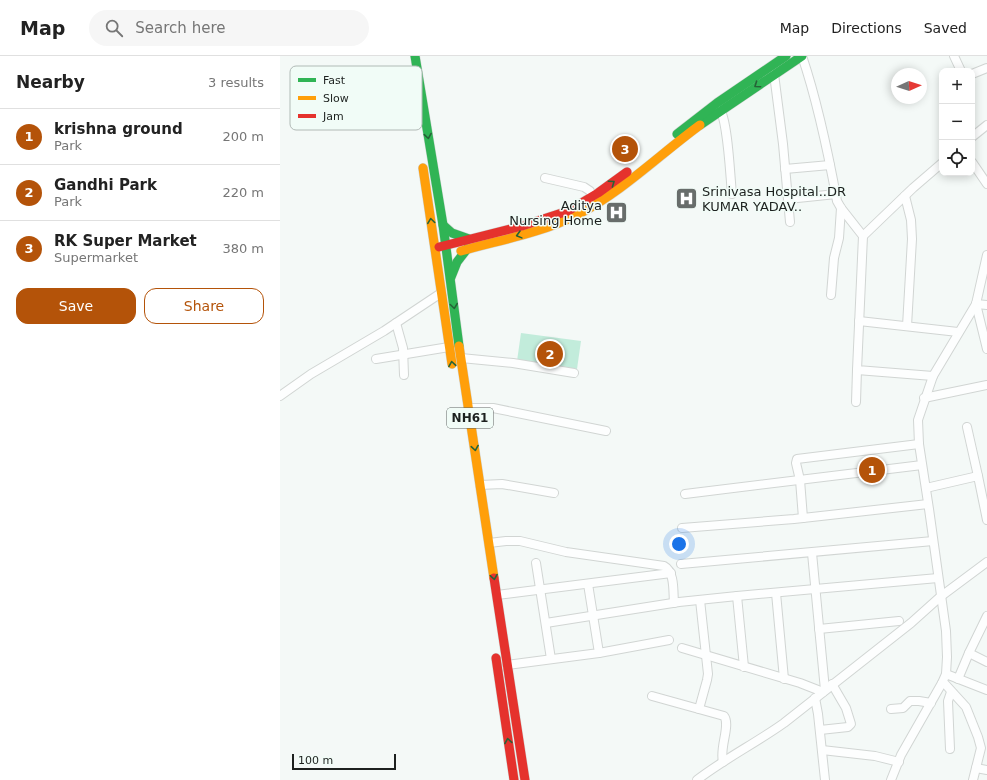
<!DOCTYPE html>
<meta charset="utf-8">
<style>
body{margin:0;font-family:"DejaVu Sans",sans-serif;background:#f6f6f6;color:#222}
.controls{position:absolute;right:12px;top:12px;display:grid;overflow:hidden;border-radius:8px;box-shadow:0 2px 10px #0003}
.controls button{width:36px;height:36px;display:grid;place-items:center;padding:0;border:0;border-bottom:1px solid #e0e0e0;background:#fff;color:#222;font:20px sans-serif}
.compass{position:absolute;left:611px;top:12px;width:36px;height:36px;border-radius:50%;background:#fff;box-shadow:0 2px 10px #0003;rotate:87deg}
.scale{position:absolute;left:12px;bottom:10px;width:104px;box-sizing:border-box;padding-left:4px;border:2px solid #1d211f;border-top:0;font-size:11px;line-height:14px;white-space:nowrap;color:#1d211f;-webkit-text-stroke:3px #f1fcf7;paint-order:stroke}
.you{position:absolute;left:399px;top:488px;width:14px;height:14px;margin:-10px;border:3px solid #fff;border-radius:50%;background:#1a73e8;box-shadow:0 0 0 6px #1a73e833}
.badge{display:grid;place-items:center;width:26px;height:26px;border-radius:50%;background:#b45309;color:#fff;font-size:13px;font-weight:700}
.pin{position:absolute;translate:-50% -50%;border:2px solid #fff;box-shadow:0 1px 4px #0006}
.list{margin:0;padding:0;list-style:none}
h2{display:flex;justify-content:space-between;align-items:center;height:52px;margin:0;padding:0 16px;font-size:17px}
h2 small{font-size:13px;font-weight:400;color:#767676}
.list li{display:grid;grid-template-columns:26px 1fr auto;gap:12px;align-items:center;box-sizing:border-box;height:56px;padding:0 16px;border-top:1px solid #e0e0e0}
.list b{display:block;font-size:15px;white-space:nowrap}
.list p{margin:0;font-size:13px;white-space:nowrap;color:#767676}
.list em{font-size:13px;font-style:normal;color:#767676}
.actions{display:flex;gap:8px;padding:12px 16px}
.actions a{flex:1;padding:9px 0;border:1px solid #b45309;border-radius:12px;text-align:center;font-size:14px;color:#b45309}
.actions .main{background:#b45309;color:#fff}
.icon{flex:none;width:22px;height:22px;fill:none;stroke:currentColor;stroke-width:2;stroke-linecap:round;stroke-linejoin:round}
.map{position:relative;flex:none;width:707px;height:724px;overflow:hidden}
header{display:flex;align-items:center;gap:24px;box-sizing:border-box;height:56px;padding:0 20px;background:#fff;border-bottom:1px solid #e0e0e0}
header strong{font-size:19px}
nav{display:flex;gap:22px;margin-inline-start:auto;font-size:14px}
.search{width:280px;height:36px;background:#f6f6f6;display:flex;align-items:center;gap:10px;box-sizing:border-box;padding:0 14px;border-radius:22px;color:#767676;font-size:15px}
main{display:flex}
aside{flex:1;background:#fff}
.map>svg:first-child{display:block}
</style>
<header>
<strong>Map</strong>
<div class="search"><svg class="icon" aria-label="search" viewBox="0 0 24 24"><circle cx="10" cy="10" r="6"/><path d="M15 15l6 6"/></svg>Search here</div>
<nav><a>Map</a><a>Directions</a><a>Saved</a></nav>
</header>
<main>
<aside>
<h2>Nearby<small>3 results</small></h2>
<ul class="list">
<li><span class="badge">1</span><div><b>krishna ground</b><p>Park</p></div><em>200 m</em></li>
<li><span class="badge">2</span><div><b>Gandhi Park</b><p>Park</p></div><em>220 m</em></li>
<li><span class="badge">3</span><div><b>RK Super Market</b><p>Supermarket</p></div><em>380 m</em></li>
</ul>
<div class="actions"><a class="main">Save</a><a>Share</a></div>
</aside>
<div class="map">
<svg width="707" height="724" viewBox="0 0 707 724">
<rect width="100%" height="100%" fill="#f4f9f7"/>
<polygon fill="#c2ecdb" points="241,277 301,285 297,313 237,305"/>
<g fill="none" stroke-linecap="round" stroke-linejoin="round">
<defs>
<g id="street">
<path d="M522 0C538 47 548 96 557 145L561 152 583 180 577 314 653 320"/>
<polyline points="674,0 681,15"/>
<polyline points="494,18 503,88 510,166"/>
<polyline points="692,18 707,12"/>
<path d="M439 51C448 64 450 119 452 138"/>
<polyline points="692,81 707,69"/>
<polyline points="692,106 707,128"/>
<polyline points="505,113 550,109"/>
<polyline points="265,122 304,131 310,135 314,144"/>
<polyline points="625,140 631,164 632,183 627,270"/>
<polyline points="508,143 556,138"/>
<polyline points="583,180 633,132 662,107"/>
<polyline points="551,239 554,202 559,182 561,152"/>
<polyline points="696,248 707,293"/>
<polyline points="696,248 707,249"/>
<polyline points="579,265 678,276"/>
<polyline points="116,267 123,292 124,319"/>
<polyline points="181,302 233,307 294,317"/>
<polyline points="96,303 169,291"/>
<polyline points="0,340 31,318 104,275 161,237"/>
<polyline points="644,342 707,329"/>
<polyline points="576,346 577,314"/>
<polyline points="189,352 213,352 326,375"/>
<polyline points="687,371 698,420"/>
<polyline points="200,429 222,428 274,437"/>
<polyline points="646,432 698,420 707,464"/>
<polyline points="405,438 642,409"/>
<polyline points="523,462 520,424 516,407 517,403 639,388"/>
<polyline points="402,472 514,463 648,448"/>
<path d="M209 487 226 485H240L286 496 384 510C395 516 393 535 394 547"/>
<polyline points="532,497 545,634"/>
<polyline points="256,507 271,603"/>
<polyline points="401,508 653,485"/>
<polyline points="496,537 504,623"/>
<polyline points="217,539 391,517"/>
<polyline points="457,540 464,611"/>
<polyline points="266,567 399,546 457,540 658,522"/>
<polyline points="539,573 619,565"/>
<polyline points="402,592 520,627 543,636"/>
<polyline points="319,597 389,584"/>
<polyline points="689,597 707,606"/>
<polyline points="227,609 319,597 308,528"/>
<polyline points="666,618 707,634"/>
<polyline points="678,623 689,597 707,560"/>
<polyline points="662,627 665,628 686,651 698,681 701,692 693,724"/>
<path d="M372 640 444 660C451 669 439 692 443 706"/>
<polyline points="535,642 538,658 545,724"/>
<polyline points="419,653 427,624 428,618 420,544"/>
<polyline points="611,653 623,652 630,645 639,645 651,647"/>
<polyline points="540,674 568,671 571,668 566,652 552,628"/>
<polyline points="670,693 668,645 671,636"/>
<polyline points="542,694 595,700 619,706"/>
<polyline points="696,712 707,714"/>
<path d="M417 724C444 703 476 687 504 667L631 567 660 541 707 506"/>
<polyline points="611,724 621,699 662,627 666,618 667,601 666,575 649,453 639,388 638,364 653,320 696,248 707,199"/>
</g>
<g id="fast">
<polyline points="135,0 163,169 179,290"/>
<polyline points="420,69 522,0"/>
<polyline points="397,78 437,47 506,0"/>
<polyline points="163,169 172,177 189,183"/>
<polyline points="171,221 177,206 187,193"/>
</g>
<g id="slow">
<polyline points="143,112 172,308"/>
<path d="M181 195C220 184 261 177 297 159 342 136 379 99 420 69"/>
<polyline points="179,290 214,522"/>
</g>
<g id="jam">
<polyline points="159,191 242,170 288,155 318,137 347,116"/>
<polyline points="214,522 245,724"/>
<polyline points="216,602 234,724"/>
</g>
</defs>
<use href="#street" stroke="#d1d5d3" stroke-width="10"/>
<use href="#fast" stroke="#d1d5d3" stroke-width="10"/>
<use href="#slow" stroke="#d1d5d3" stroke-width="10"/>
<use href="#jam" stroke="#d1d5d3" stroke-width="10"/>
<use href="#street" stroke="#fdfefe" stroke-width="8"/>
<use href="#fast" stroke="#30b455" stroke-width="9"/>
<use href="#slow" stroke="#ff9f0a" stroke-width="9"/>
<use href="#jam" stroke="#e5322d" stroke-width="9"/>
</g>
<defs><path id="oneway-chevron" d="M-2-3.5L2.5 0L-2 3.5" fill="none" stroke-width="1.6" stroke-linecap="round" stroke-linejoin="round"/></defs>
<g stroke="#266337">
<use href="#oneway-chevron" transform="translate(477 29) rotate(145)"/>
<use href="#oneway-chevron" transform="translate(148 80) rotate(81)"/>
<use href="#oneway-chevron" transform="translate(332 127) rotate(-35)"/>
<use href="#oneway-chevron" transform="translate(151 165) rotate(-98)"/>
<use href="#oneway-chevron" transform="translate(239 179) rotate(165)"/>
<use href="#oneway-chevron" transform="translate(174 250) rotate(82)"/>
<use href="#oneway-chevron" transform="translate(172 308) rotate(-99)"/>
<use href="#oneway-chevron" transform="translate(195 392) rotate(81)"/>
<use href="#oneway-chevron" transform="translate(214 521) rotate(81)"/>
<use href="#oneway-chevron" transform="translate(228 685) rotate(-99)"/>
</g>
<defs>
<symbol id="hospital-square" viewBox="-11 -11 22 22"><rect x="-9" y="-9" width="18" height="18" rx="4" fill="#686d6b" stroke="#f1fcf7"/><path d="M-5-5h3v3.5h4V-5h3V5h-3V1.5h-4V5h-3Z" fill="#fff"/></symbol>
</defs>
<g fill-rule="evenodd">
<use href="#hospital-square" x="394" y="130" width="25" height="25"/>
<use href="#hospital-square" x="324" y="144" width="25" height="25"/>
</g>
<g text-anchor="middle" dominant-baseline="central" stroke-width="3" stroke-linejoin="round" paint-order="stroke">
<rect fill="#f1fcf7" stroke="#5d6360" stroke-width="1" x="167" y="352" width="46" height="20" rx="3"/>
<g font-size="12" font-weight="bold" fill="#1d211f">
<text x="190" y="362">NH61</text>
</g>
<g font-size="13" fill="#1d211f" stroke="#f1fcf7" text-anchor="start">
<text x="422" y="135">Srinivasa Hospital..DR<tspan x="422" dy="15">KUMAR YADAV..</tspan></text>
<text x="322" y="149" text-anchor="end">Aditya<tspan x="322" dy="15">Nursing Home</tspan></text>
</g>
</g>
<rect x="10" y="10" width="132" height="64" rx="6" fill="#f1fcf7" stroke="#b1bab6" stroke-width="1"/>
<rect x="18" y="22" width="18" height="4" fill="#30b455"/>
<rect x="18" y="40" width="18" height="4" fill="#ff9f0a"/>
<rect x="18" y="58" width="18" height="4" fill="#e5322d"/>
<g font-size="11" fill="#1d211f">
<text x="43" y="28">Fast</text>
<text x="43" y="46">Slow</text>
<text x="43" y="64">Jam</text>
</g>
</svg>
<div class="controls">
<button>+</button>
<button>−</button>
<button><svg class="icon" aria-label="locate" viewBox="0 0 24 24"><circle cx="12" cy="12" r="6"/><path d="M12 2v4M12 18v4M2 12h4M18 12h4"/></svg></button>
</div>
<svg class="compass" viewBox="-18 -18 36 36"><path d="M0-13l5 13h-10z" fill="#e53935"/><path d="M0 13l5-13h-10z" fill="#767676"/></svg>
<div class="scale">100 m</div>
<div class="you"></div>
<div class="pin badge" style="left:592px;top:414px">1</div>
<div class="pin badge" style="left:270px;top:298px">2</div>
<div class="pin badge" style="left:345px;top:93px">3</div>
</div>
</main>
